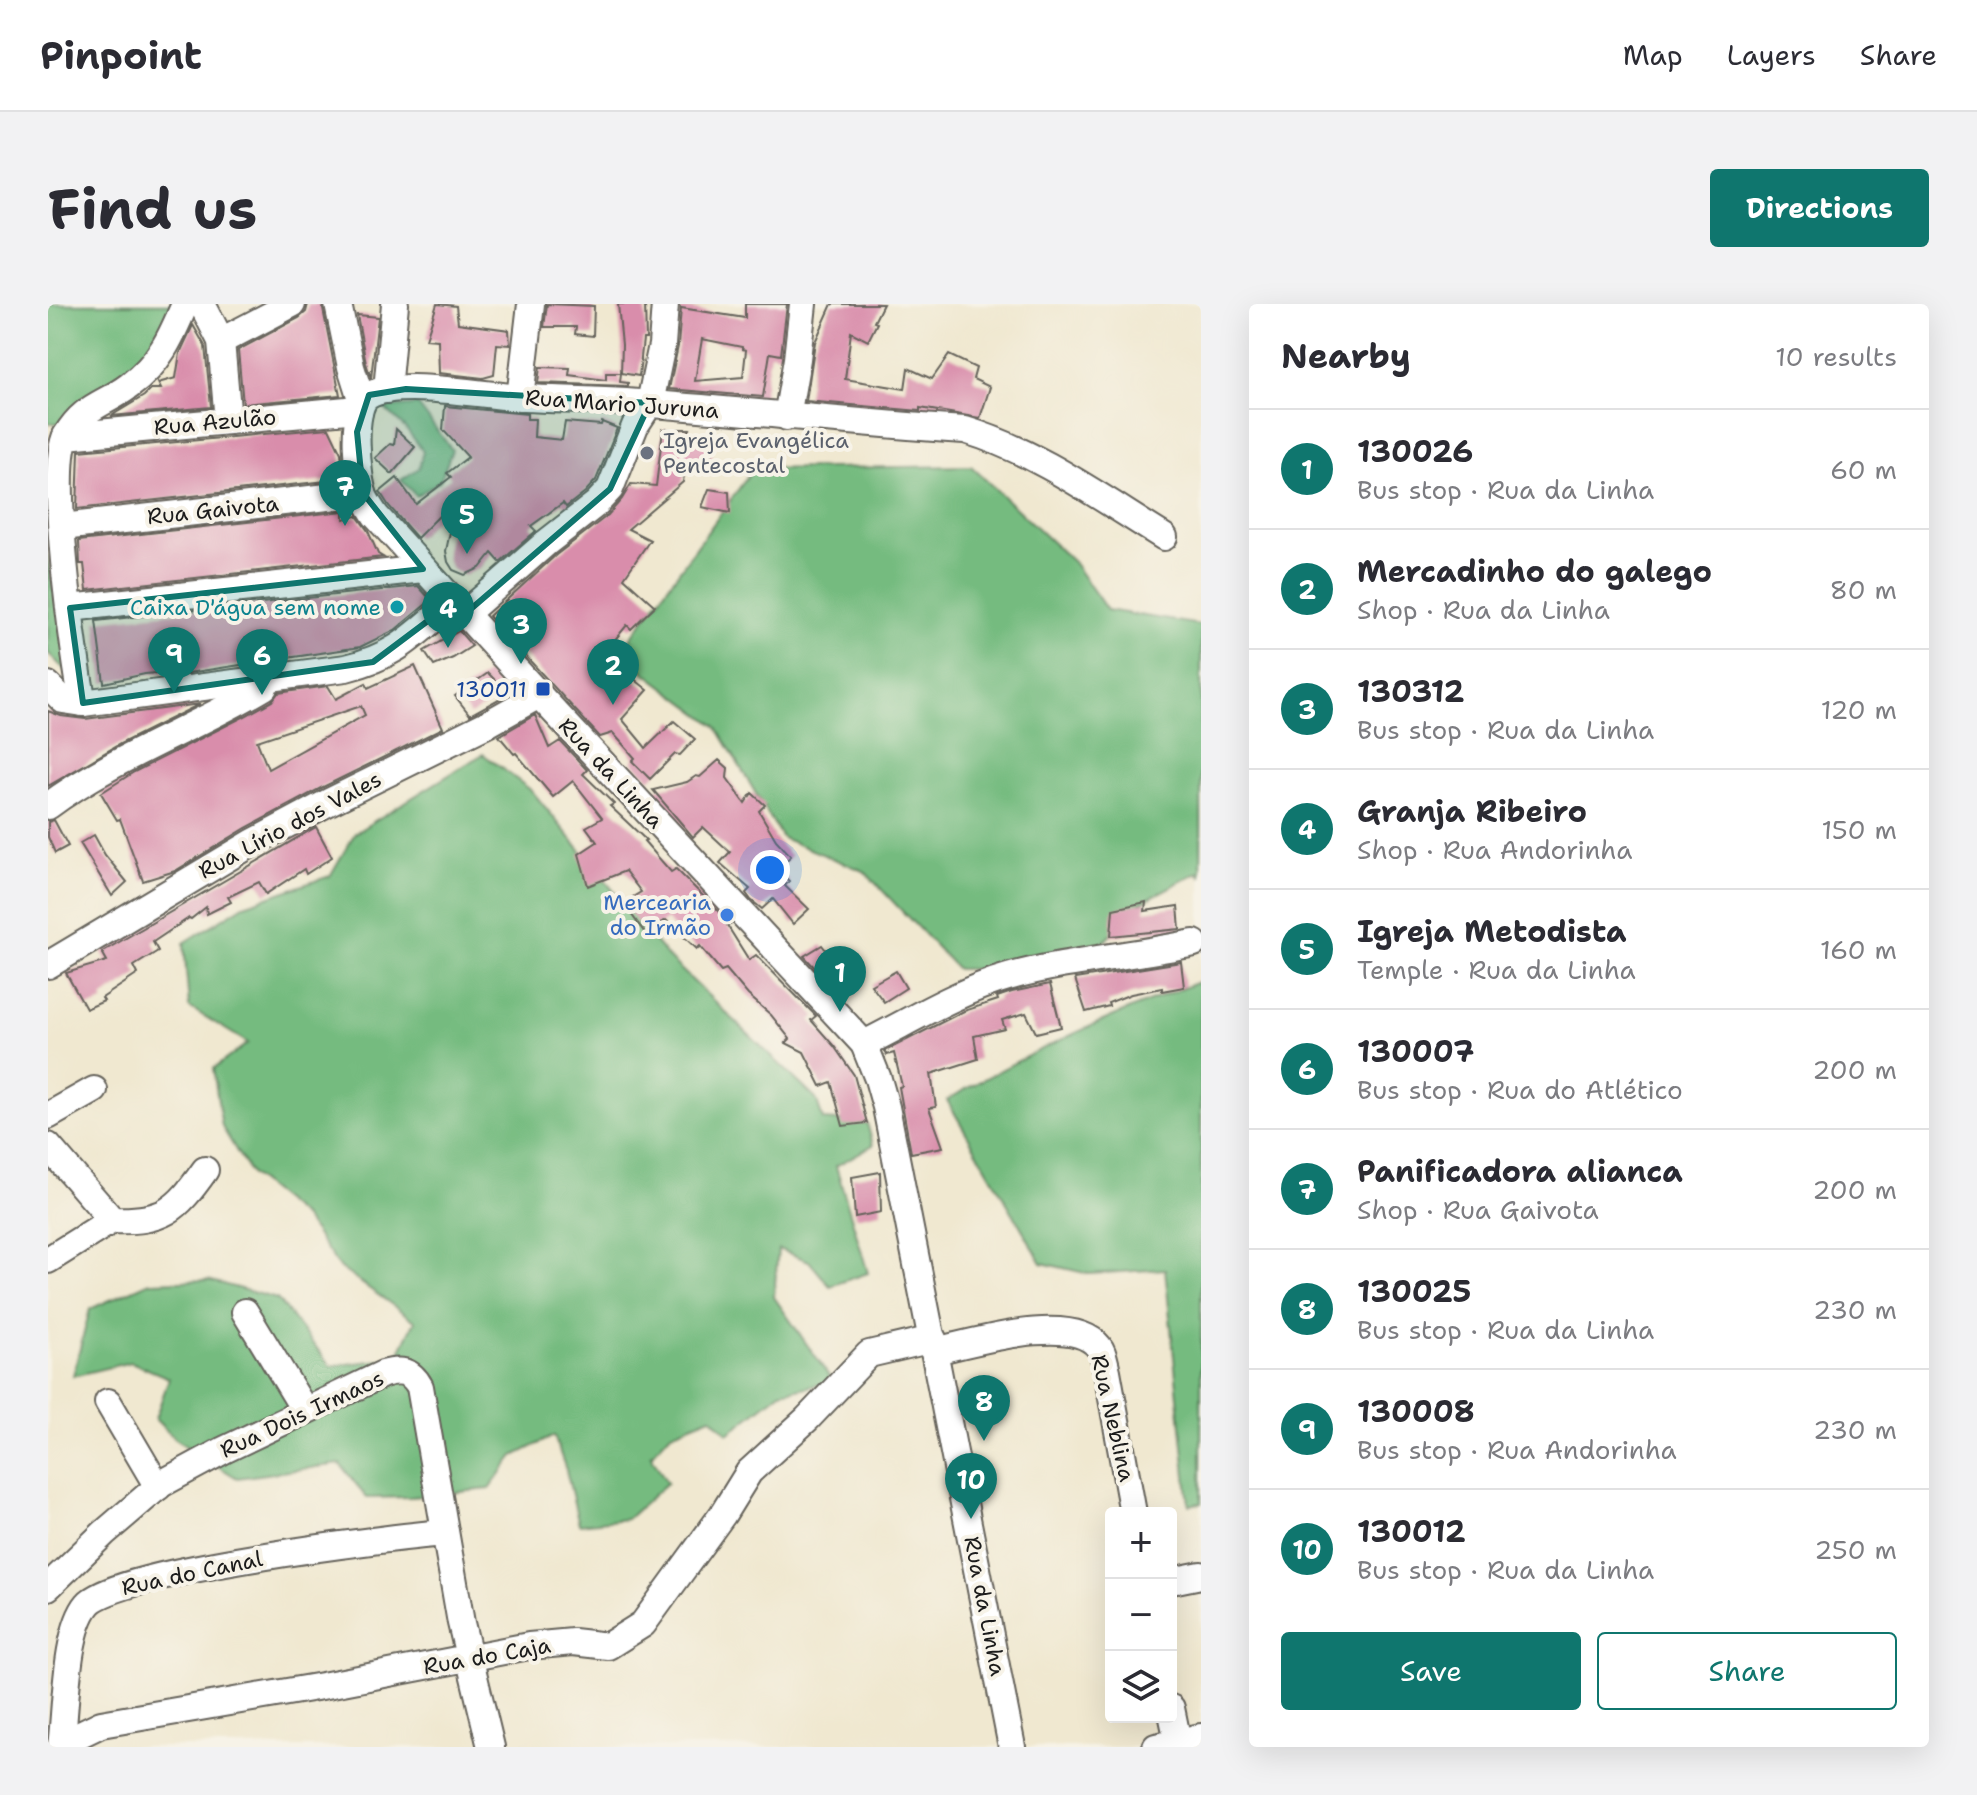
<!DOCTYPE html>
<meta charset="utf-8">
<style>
body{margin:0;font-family:"Shantell Sans",sans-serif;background:#f2f2f3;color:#2b2b33}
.controls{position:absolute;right:24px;bottom:24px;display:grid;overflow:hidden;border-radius:8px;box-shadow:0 8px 32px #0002}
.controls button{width:72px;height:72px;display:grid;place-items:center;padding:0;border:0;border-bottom:2px solid #e1e1e2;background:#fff;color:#2b2b33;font:40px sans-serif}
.you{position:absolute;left:722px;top:566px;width:28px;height:28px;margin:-20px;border:6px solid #fff;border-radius:50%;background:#1a73e8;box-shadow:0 0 0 12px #1a73e833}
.badge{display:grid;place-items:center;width:52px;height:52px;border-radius:50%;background:#0f766e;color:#fff;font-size:26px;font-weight:700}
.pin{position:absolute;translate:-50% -66px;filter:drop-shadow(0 2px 4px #0008)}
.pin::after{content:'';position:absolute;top:42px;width:28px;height:24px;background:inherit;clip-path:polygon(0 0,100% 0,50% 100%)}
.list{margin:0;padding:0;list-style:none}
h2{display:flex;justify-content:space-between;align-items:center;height:104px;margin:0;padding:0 32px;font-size:34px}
h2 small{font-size:26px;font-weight:400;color:#7c7c81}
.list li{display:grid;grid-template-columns:52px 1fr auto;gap:24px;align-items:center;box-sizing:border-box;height:120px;padding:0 32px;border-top:2px solid #e1e1e2}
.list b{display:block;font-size:30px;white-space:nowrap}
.list p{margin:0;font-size:26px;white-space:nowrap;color:#7c7c81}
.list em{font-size:26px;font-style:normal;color:#7c7c81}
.actions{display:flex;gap:16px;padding:24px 32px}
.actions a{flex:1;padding:18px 0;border:2px solid #0f766e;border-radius:8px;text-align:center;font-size:28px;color:#0f766e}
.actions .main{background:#0f766e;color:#fff}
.icon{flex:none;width:44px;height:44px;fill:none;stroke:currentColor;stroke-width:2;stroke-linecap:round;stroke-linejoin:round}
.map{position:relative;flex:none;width:1153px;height:1443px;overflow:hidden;border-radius:8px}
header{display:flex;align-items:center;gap:48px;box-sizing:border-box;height:112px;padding:0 40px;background:#fff;border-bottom:2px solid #e1e1e2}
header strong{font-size:38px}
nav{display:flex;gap:44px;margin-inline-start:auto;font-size:28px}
.intro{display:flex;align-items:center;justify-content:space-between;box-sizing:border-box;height:192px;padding:0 48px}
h1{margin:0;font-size:56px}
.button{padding:20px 36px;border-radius:8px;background:#0f766e;color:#fff;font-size:28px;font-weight:700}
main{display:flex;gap:48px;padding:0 48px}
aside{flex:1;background:#fff;border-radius:8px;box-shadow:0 8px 32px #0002}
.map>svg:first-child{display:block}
</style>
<header>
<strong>Pinpoint</strong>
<nav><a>Map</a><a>Layers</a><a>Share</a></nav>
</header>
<div class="intro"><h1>Find us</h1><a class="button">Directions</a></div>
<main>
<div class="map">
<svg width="1153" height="1443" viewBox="0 0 1153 1443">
<rect width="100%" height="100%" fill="#f7f3e8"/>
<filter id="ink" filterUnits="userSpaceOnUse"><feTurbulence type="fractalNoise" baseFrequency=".0125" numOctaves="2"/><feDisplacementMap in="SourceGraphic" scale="16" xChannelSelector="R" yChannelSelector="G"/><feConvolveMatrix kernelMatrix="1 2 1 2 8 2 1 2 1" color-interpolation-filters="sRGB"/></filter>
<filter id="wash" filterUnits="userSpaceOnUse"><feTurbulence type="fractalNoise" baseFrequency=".006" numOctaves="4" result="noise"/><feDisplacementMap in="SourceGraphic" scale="32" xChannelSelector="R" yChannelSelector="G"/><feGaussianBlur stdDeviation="1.8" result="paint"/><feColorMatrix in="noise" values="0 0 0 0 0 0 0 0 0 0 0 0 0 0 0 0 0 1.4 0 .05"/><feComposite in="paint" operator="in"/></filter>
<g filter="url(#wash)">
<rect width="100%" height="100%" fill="#f0e8d0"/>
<g fill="#75bb7f" stroke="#486c4e" stroke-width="2">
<polygon points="0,0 135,0 105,56 27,120 0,119"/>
<polygon points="370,101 404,146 392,177 368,192 353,176 371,164 375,147 359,126 336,104"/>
<polygon points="923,162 1025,258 1059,306 1153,321 1153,572 1150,568 1092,599 1031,665 909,665 816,567 734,534 668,422 595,367 582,335 705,165"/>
<polygon points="0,251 5,283 18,320 22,371 0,349"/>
<polygon points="435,450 484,487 619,652 768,795 775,816 819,819 825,841 788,862 820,969 782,982 761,957 730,945 726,993 785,1078 733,1088 680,1130 663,1113 623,1129 603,1151 619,1179 579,1215 531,1220 518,1166 506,1132 466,1152 441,1185 363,1193 319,1194 292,1160 189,1174 128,1136 107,1115 121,1074 83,1058 25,1072 42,1005 102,978 160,976 229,995 283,1062 349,1054 367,1017 292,964 256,914 203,871 174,823 165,765 200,739 141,703 136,639 196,601 282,572 307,529"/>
<path d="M1153 677V1199L1141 1201 1117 965 1041 970 994 959 899 796C980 748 1065 710 1153 677Z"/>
</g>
<g id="blocks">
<g fill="#d98dab" fill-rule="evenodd">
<polygon points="260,0 274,0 292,91 195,100 190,46 251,14 258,8"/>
<polygon points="389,0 408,2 410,19 461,26 462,41 449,40 446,71 435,74 391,69 390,36 378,35"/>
<polygon points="499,0 546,2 545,32 527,30 528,23 496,23"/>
<polygon points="570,0 597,0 598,35 595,35 591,72 573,69 574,41"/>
<path d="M697 0H739L733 51 722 49 715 93 621 85 630 42 633 4 697 14ZM654 35 694 43V45L698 46 695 73 647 77Z"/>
<polygon points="784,0 835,0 826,18 829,19 820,37 803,28 797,75 857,85 860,64 884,75 901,51 928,64 925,75 942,83 932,114 872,104 872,107 758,97 767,38"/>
<polygon points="309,11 330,13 323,74 318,59"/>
<polygon points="145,21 157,42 163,103 63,112 96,92 103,85 113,85 110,79 128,74 132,49"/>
<polygon points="492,63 522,64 521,71 558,76 558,69 573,69 572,78 580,79 580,82 490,79"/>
<polygon points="397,102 479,110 479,115 487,115 486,133 514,136 517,118 553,121 554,118 569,124 548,176 537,188 518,203 515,199 483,222 488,227 452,258 444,249 432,264 417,271 405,266 400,258 398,247 409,194 369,234 341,202 332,188 349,174 368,200 403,173 399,169 420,153 395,126"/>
<polygon points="281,124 293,149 296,175 29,205 31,147"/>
<polygon points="348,125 367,143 344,170 327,154 342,140 346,141"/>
<polygon points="615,125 642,125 641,128 665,131 663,164 637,164 635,178 580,225 602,236 576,274 607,302 583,325 579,321 560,344 580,362 575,366 600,386 574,415 598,444 626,417 647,435 632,451 627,450 602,475 584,457 587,454 565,429 552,433 441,312 508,251 560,211 574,195 583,180 608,182"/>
<polygon points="661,185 681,188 682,209 654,203"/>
<polygon points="296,207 296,215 309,212 320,227 330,250 335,253 39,286 36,260 32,260 31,237"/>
<polygon points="370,282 383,296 347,326 312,343 120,372 120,368 97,370 56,379 48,317"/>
<polygon points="411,327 424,342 405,354 386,362 376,347"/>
<path d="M367 362 395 424 273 484 198 524 127 567 95 577 72 515 69 516 53 489 86 468 197 412 224 397 230 389 280 382 288 395 318 379 320 384ZM313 402 317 411 220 465 209 437Z"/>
<polygon points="440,369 450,379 447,382 460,390 422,411 407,392"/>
<polygon points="152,400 72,440 0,482 0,407 13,412 37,415"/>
<polygon points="487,411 501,444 512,437 539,466 535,470 566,500 562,502 598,536 596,537 623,568 628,565 680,617 682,620 679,621 701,656 708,651 768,712 763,716 786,742 806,771 819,819 795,822 783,778 773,782 756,748 738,739 742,735 723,711 700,691 678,665 673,667 652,642 649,645 618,616 597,629 575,599 593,588 577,567 540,582 531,550 549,538 538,523 554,514 525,477 505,493 468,449 466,450 451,432"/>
<polygon points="671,456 680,464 679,474 697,499 704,489 717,501 711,507 728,536 743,552 729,565 741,577 737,582 761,605 745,620 725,595 714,605 703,596 698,589 702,585 672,559 682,548 655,523 645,533 605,486 639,478 648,472 652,473"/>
<polygon points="6,516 20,542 7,549 0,533 0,518"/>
<polygon points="268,523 284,553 258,570 256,565 218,590 211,578 180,593 183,598 159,610 158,603 143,615 141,614 105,638 110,647 86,662 90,670 54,694 56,697 38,705 18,669 59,657 54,648"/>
<polygon points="46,531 57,551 79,578 64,592 32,539"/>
<polygon points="1098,598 1097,607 1130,602 1132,625 1063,632 1065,605"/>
<polygon points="774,641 794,667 784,682 756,652"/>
<polygon points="1133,658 1136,683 1114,687 1114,684 1083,690 1060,699 1061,702 1038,708 1027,675"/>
<polygon points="848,667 858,684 836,698 823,681"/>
<polygon points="1002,680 1013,723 988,729 978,709 954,716 957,725 926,732 930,755 883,770 888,803 881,804 895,843 863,849 851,783 854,782 846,749 839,751 837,747 916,707 950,696 949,693 964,688"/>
<polygon points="832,868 833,908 807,913 804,873"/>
</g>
</g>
</g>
<g filter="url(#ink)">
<use href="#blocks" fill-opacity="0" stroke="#66635b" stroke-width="2"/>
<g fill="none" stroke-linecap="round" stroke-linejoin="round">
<defs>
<g id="minor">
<polyline points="154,0 173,37 180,117"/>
<polyline points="290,0 303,63 314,98"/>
<polyline points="173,37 244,0"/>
<polyline points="339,86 347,0"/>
<polyline points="472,94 483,0"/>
<polyline points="739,113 749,55 755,0"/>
<path d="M18 132C36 101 56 101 81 82 111 60 123 34 137 0"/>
<polyline points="14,223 315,189"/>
<polyline points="22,304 375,265"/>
<polyline points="417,310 498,239 548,200 562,185 587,122 602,99 614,41 617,0"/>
<path d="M0 381 15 396 35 399 298 364C349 352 366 331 405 298"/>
<path d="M35 399C26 353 0 166 18 132L299 106 311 108"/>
<path d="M0 502C66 453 146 425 216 383"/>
<polyline points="0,661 206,538 281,498 441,419 491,391"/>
<path d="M816 740C862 717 910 687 960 673 1021 656 1085 652 1146 639"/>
<polyline points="0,812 46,786"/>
<polyline points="0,842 64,916"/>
<path d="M64 916C116 918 128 907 157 866"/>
<polyline points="0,956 64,916"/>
<polyline points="197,1008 257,1107"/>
<path d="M887 1047C924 1039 1024 1008 1051 1043 1056 1049 1057 1060 1059 1067L1085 1209"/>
<polyline points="60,1098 110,1183"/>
<polyline points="1123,1277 1153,1271"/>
<path d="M0 1283 56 1229 113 1180 176 1146 335 1070C352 1065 363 1066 372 1083L413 1319 443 1443"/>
<polyline points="1123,1404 1130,1438"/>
<path d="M13 1443C18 1407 17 1327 40 1300 66 1267 344 1233 397 1229"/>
<polyline points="16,1443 22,1435 53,1420 274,1382 481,1342 525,1338 560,1342 595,1320 675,1210 701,1168 759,1115 821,1050 885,1035"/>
<path d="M964 1443 838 803 830 775 816 740 491 391 328 212C324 206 319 199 316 192 309 173 302 104 320 92 349 74 440 92 476 94 518 96 561 96 603 100 708 108 812 119 917 126 990 148 1051 193 1116 233"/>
<polyline points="1108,1443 1153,1433"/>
</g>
</defs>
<use href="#minor" stroke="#66635b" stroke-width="30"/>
<use href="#minor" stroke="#fff" stroke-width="26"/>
</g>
</g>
<path fill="#0f766e" fill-opacity="0.2" stroke="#0f766e" stroke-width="6" stroke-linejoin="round" d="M358 85 602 99 562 185 417 310 405 298 325 358 35 399 22 304 375 265 315 189 309 128 321 91Z"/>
<circle fill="#6b7280" stroke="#f7f3e8" stroke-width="3" cx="599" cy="149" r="8"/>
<circle fill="#0f9aa8" stroke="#f7f3e8" stroke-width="3" cx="349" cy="303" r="8"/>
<rect fill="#1a4fb4" stroke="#f7f3e8" stroke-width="3" x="487" y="377" width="16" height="16" rx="4"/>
<circle fill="#3f7fe0" stroke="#f7f3e8" stroke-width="3" cx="679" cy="611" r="8"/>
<g text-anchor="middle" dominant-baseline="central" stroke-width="8" stroke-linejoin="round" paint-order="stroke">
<g font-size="22" fill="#1c1c1c" stroke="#f7f3e8">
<text transform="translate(574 100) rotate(4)">Rua Mario Juruna</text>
<text transform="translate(167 118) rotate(-5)">Rua Azulão</text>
<text transform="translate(165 206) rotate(-6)">Rua Gaivota</text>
<text transform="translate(563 469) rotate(47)">Rua da Linha</text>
<text transform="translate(242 521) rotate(-28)">Rua Lírio dos Vales</text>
<text transform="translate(254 1110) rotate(-25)">Rua Dois Irmaos</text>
<text transform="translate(1065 1114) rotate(77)">Rua Neblina</text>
<text transform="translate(144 1269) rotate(-12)">Rua do Canal</text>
<text transform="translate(937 1302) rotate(79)">Rua da Linha</text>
<text transform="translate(439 1352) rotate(-10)">Rua do Caja</text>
</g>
<g font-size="22" fill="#5b616d" stroke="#f7f3e8" text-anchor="start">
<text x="615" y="136">Igreja Evangélica<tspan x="615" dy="25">Pentecostal</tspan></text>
</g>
<g font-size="22" fill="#0d838f" stroke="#f7f3e8" text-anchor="end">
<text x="333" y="303">Caixa D'água sem nome</text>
</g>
<g font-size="22" fill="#164399" stroke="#f7f3e8" text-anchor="end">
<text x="479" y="385">130011</text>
</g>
<g font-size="22" fill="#366cbe" stroke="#f7f3e8" text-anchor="end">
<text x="663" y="598">Mercearia<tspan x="663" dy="25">do Irmão</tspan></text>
</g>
</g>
</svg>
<div class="controls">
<button>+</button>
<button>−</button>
<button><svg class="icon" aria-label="layers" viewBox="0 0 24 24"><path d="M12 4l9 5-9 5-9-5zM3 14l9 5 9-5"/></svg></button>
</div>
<div class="you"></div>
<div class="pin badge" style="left:792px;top:708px">1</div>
<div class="pin badge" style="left:565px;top:401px">2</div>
<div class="pin badge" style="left:473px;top:360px">3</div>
<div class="pin badge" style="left:400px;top:344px">4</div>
<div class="pin badge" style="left:419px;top:250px">5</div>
<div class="pin badge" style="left:214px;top:391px">6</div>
<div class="pin badge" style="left:297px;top:222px">7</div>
<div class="pin badge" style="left:936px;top:1137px">8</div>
<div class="pin badge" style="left:126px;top:389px">9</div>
<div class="pin badge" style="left:923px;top:1215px">10</div>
</div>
<aside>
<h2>Nearby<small>10 results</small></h2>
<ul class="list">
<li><span class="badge">1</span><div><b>130026</b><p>Bus stop · Rua da Linha</p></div><em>60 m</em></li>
<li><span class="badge">2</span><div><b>Mercadinho do galego</b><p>Shop · Rua da Linha</p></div><em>80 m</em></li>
<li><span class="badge">3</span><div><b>130312</b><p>Bus stop · Rua da Linha</p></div><em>120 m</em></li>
<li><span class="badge">4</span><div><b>Granja Ribeiro</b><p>Shop · Rua Andorinha</p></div><em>150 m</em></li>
<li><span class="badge">5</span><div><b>Igreja Metodista</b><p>Temple · Rua da Linha</p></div><em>160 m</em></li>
<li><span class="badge">6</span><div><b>130007</b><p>Bus stop · Rua do Atlético</p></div><em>200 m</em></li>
<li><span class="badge">7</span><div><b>Panificadora alianca</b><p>Shop · Rua Gaivota</p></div><em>200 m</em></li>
<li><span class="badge">8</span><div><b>130025</b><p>Bus stop · Rua da Linha</p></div><em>230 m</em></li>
<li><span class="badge">9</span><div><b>130008</b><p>Bus stop · Rua Andorinha</p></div><em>230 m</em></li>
<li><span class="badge">10</span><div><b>130012</b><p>Bus stop · Rua da Linha</p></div><em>250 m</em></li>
</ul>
<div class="actions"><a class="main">Save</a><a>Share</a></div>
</aside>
</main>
